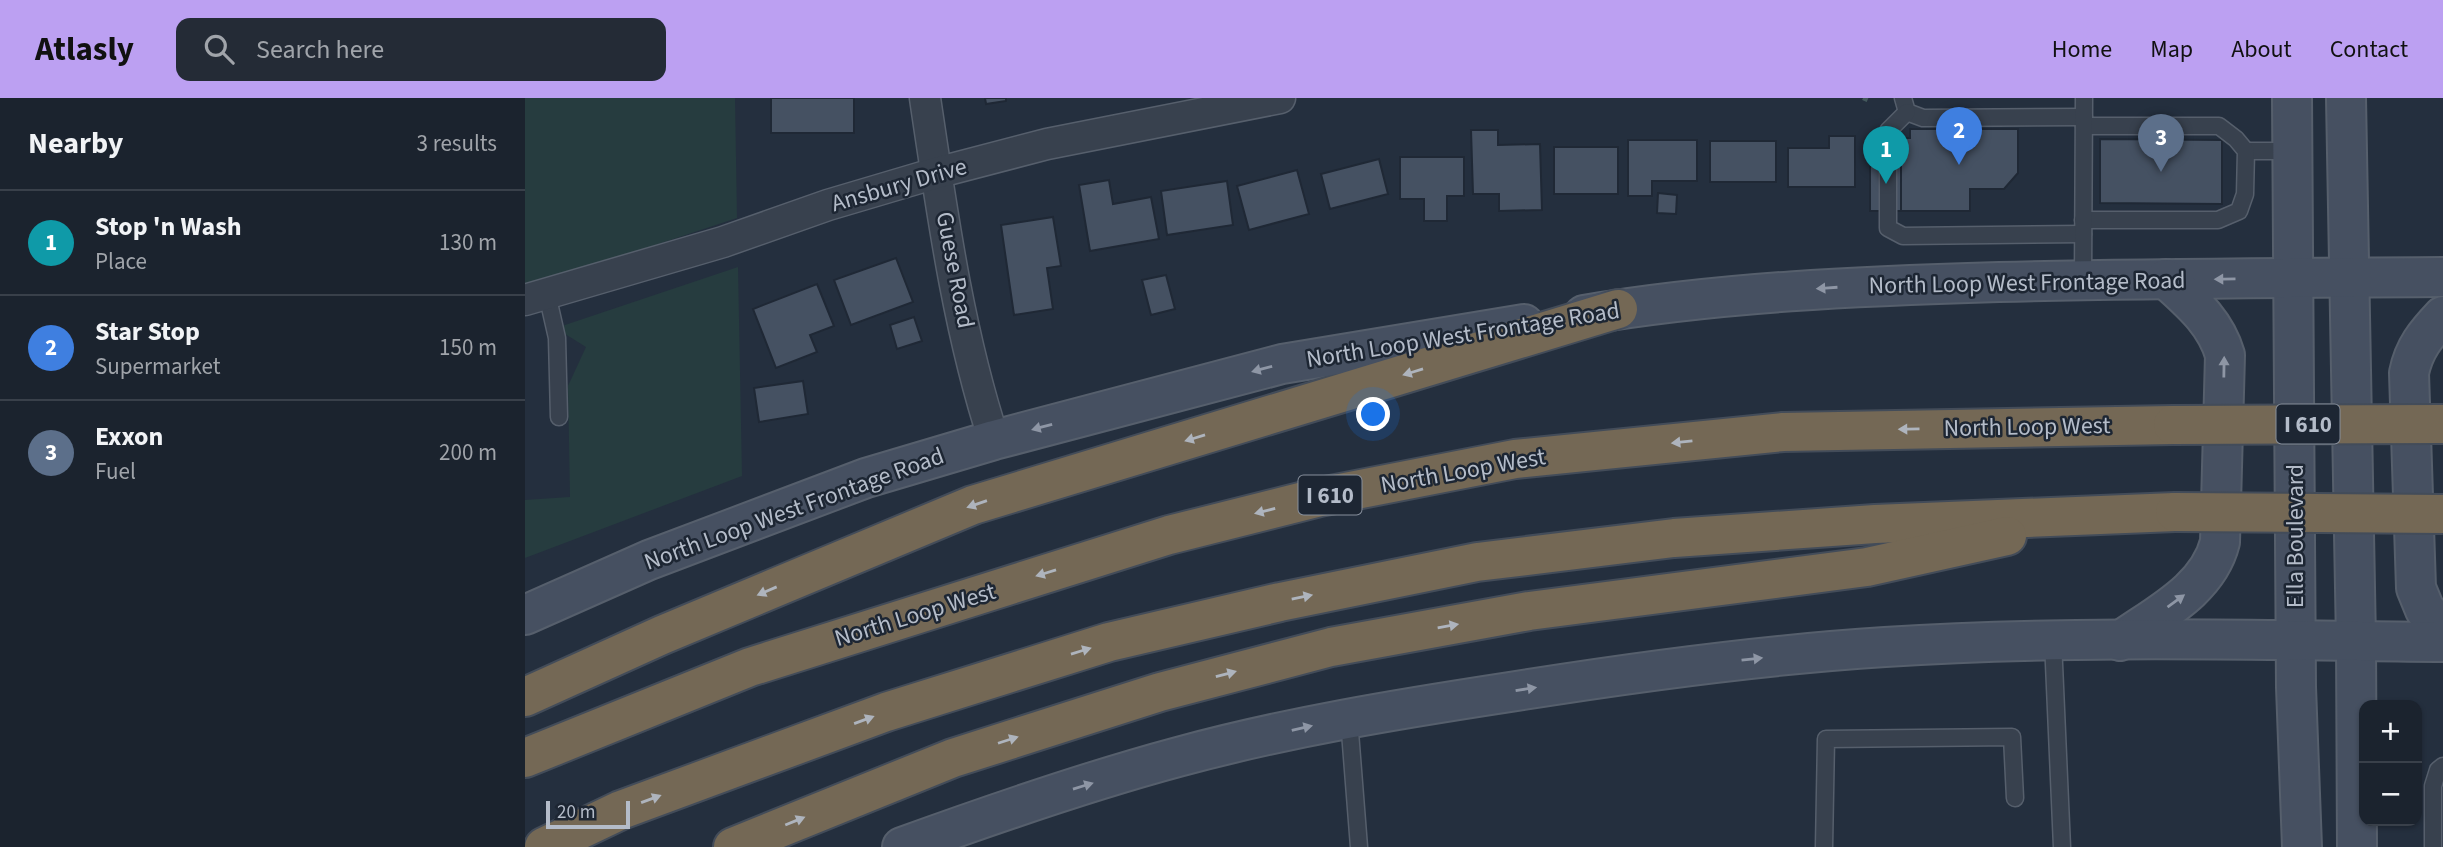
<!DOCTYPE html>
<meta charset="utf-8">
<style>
body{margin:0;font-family:"Source Sans 3",sans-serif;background:#242b36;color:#f1f3f6}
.controls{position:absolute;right:21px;bottom:21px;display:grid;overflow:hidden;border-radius:14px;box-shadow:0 2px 5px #0004}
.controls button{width:63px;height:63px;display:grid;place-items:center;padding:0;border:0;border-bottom:2px solid #39404a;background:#1b232e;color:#f1f3f6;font:35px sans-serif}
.scale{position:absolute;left:21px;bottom:18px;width:84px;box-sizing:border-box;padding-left:7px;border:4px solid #b4bcc9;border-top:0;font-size:19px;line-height:24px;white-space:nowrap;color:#b4bcc9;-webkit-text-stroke:5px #1d2633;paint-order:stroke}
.you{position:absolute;left:849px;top:317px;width:24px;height:24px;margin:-18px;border:5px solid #fff;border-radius:50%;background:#1a73e8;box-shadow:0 0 0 10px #1a73e833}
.badge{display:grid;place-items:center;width:46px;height:46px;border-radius:50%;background:#bca0f2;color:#fff;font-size:23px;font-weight:700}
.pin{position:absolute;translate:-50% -58px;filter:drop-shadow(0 2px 4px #0008)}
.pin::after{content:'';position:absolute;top:37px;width:24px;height:21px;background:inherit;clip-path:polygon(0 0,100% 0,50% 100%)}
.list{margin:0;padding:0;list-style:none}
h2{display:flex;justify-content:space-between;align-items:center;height:91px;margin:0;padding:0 28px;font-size:30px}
h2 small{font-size:23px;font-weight:400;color:#a0a4aa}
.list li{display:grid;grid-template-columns:46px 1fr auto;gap:21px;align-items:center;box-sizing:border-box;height:105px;padding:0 28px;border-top:2px solid #39404a}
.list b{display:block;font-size:26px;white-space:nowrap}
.list p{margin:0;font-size:23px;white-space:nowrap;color:#a0a4aa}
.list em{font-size:23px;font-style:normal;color:#a0a4aa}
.icon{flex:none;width:38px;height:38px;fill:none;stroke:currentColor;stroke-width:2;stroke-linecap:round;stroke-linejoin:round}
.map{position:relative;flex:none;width:1918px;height:749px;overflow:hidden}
header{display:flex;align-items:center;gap:42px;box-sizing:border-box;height:98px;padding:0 35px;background:#bca0f2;color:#111}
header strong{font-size:33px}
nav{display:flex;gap:38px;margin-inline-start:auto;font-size:24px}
.search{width:490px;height:63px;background:#242b36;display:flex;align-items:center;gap:18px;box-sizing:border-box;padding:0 24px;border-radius:14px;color:#a0a4aa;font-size:26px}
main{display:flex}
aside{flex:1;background:#1b232e}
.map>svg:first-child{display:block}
</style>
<header>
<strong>Atlasly</strong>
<div class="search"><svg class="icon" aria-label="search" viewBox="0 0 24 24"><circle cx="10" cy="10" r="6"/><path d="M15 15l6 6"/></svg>Search here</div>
<nav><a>Home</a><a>Map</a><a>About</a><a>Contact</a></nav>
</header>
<main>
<aside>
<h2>Nearby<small>3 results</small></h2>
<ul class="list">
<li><span class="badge" style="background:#0f9aa8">1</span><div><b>Stop 'n Wash</b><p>Place</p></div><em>130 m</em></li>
<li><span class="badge" style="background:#3f7fe0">2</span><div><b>Star Stop</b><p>Supermarket</p></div><em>150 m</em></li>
<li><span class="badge" style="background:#5c6f8a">3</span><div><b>Exxon</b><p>Fuel</p></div><em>200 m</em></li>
</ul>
</aside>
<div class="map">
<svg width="1918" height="749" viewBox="0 0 1918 749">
<rect width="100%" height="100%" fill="#242f3e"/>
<g fill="#263c3f">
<polygon points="0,0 210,0 212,120 0,190"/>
<polygon points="213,169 217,378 0,460 0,402 45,399 43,288 61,249 37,234 37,228"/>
</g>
<g fill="#455162" stroke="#1f2835" stroke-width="2">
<rect x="246" y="0" width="83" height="35"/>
<polygon points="460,0 481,0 481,3 461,6"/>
<polygon points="1385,31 1493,31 1493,75 1479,91 1445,91 1445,113 1376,113 1376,40 1385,40"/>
<polygon points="946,32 973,32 973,47 1015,46 1017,112 974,113 974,96 948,96"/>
<polygon points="1304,38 1330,38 1330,89 1263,89 1263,50 1304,50"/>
<polygon points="1575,41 1697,42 1697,106 1575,105"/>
<polygon points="1103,42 1172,42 1172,83 1127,83 1127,98 1103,98"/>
<rect x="1185" y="43" width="66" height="41"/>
<rect x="1029" y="49" width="64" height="47"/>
<polygon points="875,59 939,59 939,98 922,98 922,123 899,123 899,101 875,101"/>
<polygon points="1345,59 1376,60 1376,113 1345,113"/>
<polygon points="854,61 863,96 805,111 796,76"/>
<polygon points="772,72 784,116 724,132 712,88"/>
<polygon points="584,82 588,106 626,99 634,141 565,153 554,87"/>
<polygon points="702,83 708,127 642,137 636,93"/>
<polygon points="1133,95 1152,97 1151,116 1132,115"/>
<polygon points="528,119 536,168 522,170 528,211 489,217 476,127"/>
<polygon points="371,160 388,204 326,227 309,182"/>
<polygon points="641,177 650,211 626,217 617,182"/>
<polygon points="292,186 309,228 285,237 292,254 251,270 228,211"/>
<polygon points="389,219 397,243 372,251 365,227"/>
<polygon points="278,283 283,316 234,324 229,290"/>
</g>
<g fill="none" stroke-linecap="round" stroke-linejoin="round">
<defs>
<g id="service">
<polyline points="1378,0 1382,14 1398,20 1559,19"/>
<polyline points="1382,14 1363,33 1363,130 1378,138 1558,136"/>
<polyline points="1721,53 1768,53"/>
<polyline points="1558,122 1693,122 1714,113 1720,96 1721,53 1711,41 1694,28 1559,28"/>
<polyline points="1558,182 1559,0"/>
<polyline points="22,196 32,240 34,319"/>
<polyline points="1528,543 1537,749"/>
<polyline points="824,621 834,749"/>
<polyline points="1299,749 1301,641 1487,639 1490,700"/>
<polyline points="1908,749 1908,688 1913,672 1918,668"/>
</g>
<g id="minor">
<path d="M400 0C417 114 433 232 469 342"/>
<polyline points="0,202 198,144 303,107 411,75 522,46 755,0"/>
</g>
<g id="secondary">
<polyline points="1767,0 1771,589 1777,749"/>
<polyline points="1821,0 1831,544 1832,749"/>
<path d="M1059 217C1196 194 1335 188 1474 184 1622 180 1770 180 1918 179"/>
<path d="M1918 218C1901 236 1889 250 1884 275L1891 490 1900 512 1918 529"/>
<polyline points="0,517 124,462 341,380 469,342 757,266 999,226"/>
<path d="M1595 543C1633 516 1683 492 1695 444L1700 257C1690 223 1665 203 1641 181"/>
<path d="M377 749C468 716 560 684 653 659 763 629 874 611 985 594 1110 574 1234 557 1360 549 1545 537 1732 542 1918 544"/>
</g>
<g id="motorway">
<polyline points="0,599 137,537 448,407 1093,211"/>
<polyline points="0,660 225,569 644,437 795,399 990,361 1258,334 1648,327"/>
<polyline points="19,749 96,712 361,614 584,544 755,504 952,464 1149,440 1350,426 1650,414"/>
<polyline points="208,749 428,660 635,594 806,549 1004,513 1342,469 1482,438"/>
</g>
</defs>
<use href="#service" stroke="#565f6c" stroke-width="19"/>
<use href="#minor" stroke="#565f6c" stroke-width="33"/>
<use href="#secondary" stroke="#565f6c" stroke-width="42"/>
<use href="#motorway" stroke="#434c59" stroke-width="42"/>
<polyline stroke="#44595c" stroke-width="4.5" stroke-dasharray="5 5" stroke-linecap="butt" points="1338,0 1345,3"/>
<use href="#service" stroke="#38414e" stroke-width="16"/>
<use href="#minor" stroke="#38414e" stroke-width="30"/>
<use href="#secondary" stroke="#465061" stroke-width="38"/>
<use href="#motorway" stroke="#746855" stroke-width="38"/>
<defs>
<g id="motorway-bridge">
<polyline points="1648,327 1918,326"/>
<polyline points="1650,414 1918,416"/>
</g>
</defs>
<use href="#motorway-bridge" stroke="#434c59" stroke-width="42" stroke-linecap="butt"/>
<use href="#motorway-bridge" stroke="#746855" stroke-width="38"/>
</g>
<defs><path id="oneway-solid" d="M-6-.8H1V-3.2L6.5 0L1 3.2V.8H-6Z" transform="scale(1.75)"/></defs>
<g fill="#8e96a5">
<use href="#oneway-solid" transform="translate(1700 181) rotate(179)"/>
<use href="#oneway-solid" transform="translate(1302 190) rotate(176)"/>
<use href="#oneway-solid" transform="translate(1699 269) rotate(-89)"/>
<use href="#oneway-solid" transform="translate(737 271) rotate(165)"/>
<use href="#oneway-solid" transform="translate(517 329) rotate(165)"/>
<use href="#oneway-solid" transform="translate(1651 503) rotate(-36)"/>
<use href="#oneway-solid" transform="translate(1227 561) rotate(-6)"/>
<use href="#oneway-solid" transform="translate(1001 591) rotate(-9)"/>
<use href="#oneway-solid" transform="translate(777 630) rotate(-13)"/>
<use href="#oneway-solid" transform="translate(558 688) rotate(-17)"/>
</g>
<g fill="#aeb4bd">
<use href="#oneway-solid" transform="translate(888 274) rotate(163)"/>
<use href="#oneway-solid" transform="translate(1384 331) rotate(179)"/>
<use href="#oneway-solid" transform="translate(670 340) rotate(163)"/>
<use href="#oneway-solid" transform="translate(1157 344) rotate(174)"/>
<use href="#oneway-solid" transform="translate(452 406) rotate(161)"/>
<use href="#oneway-solid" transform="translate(740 413) rotate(166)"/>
<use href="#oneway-solid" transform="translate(521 475) rotate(163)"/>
<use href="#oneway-solid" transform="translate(242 493) rotate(157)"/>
<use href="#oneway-solid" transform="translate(777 499) rotate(-11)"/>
<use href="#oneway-solid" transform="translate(923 528) rotate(-10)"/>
<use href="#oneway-solid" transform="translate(556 553) rotate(-17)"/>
<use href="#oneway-solid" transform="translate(701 576) rotate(-15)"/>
<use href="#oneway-solid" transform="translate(339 622) rotate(-20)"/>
<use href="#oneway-solid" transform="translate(483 642) rotate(-18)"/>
<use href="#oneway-solid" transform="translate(126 701) rotate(-20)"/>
<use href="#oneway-solid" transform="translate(270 723) rotate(-22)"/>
</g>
<g text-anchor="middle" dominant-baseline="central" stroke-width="5" stroke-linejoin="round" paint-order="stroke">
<g fill="#1d2633" stroke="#878f9c" stroke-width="2">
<rect x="1751.5" y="306.5" width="63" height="39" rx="5"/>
<rect x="773.5" y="377.5" width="63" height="39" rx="5"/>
</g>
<g font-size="23" font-weight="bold" fill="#b4bcc9">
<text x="1783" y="326">I 610</text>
<text x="805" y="397">I 610</text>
</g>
<g font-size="24" fill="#b4bcc9" stroke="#1d2633">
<text transform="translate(374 87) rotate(-16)">Ansbury Drive</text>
<text transform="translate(430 172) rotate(79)">Guese Road</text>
<text transform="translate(1502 185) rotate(-1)">North Loop West Frontage Road</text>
<text transform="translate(938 237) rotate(-9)">North Loop West Frontage Road</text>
<text transform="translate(1502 329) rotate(-1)">North Loop West</text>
<text transform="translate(938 373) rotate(-10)">North Loop West</text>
<text transform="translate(269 411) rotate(-20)">North Loop West Frontage Road</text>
<text transform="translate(1770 438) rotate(-90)">Ella Boulevard</text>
<text transform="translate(390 517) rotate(-17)">North Loop West</text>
</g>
</g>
</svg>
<div class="controls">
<button>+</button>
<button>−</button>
</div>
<div class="scale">20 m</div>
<div class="you"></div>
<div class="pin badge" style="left:1361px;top:86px;background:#0f9aa8">1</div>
<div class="pin badge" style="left:1434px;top:67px;background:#3f7fe0">2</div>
<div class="pin badge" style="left:1636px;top:74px;background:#5c6f8a">3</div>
</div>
</main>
